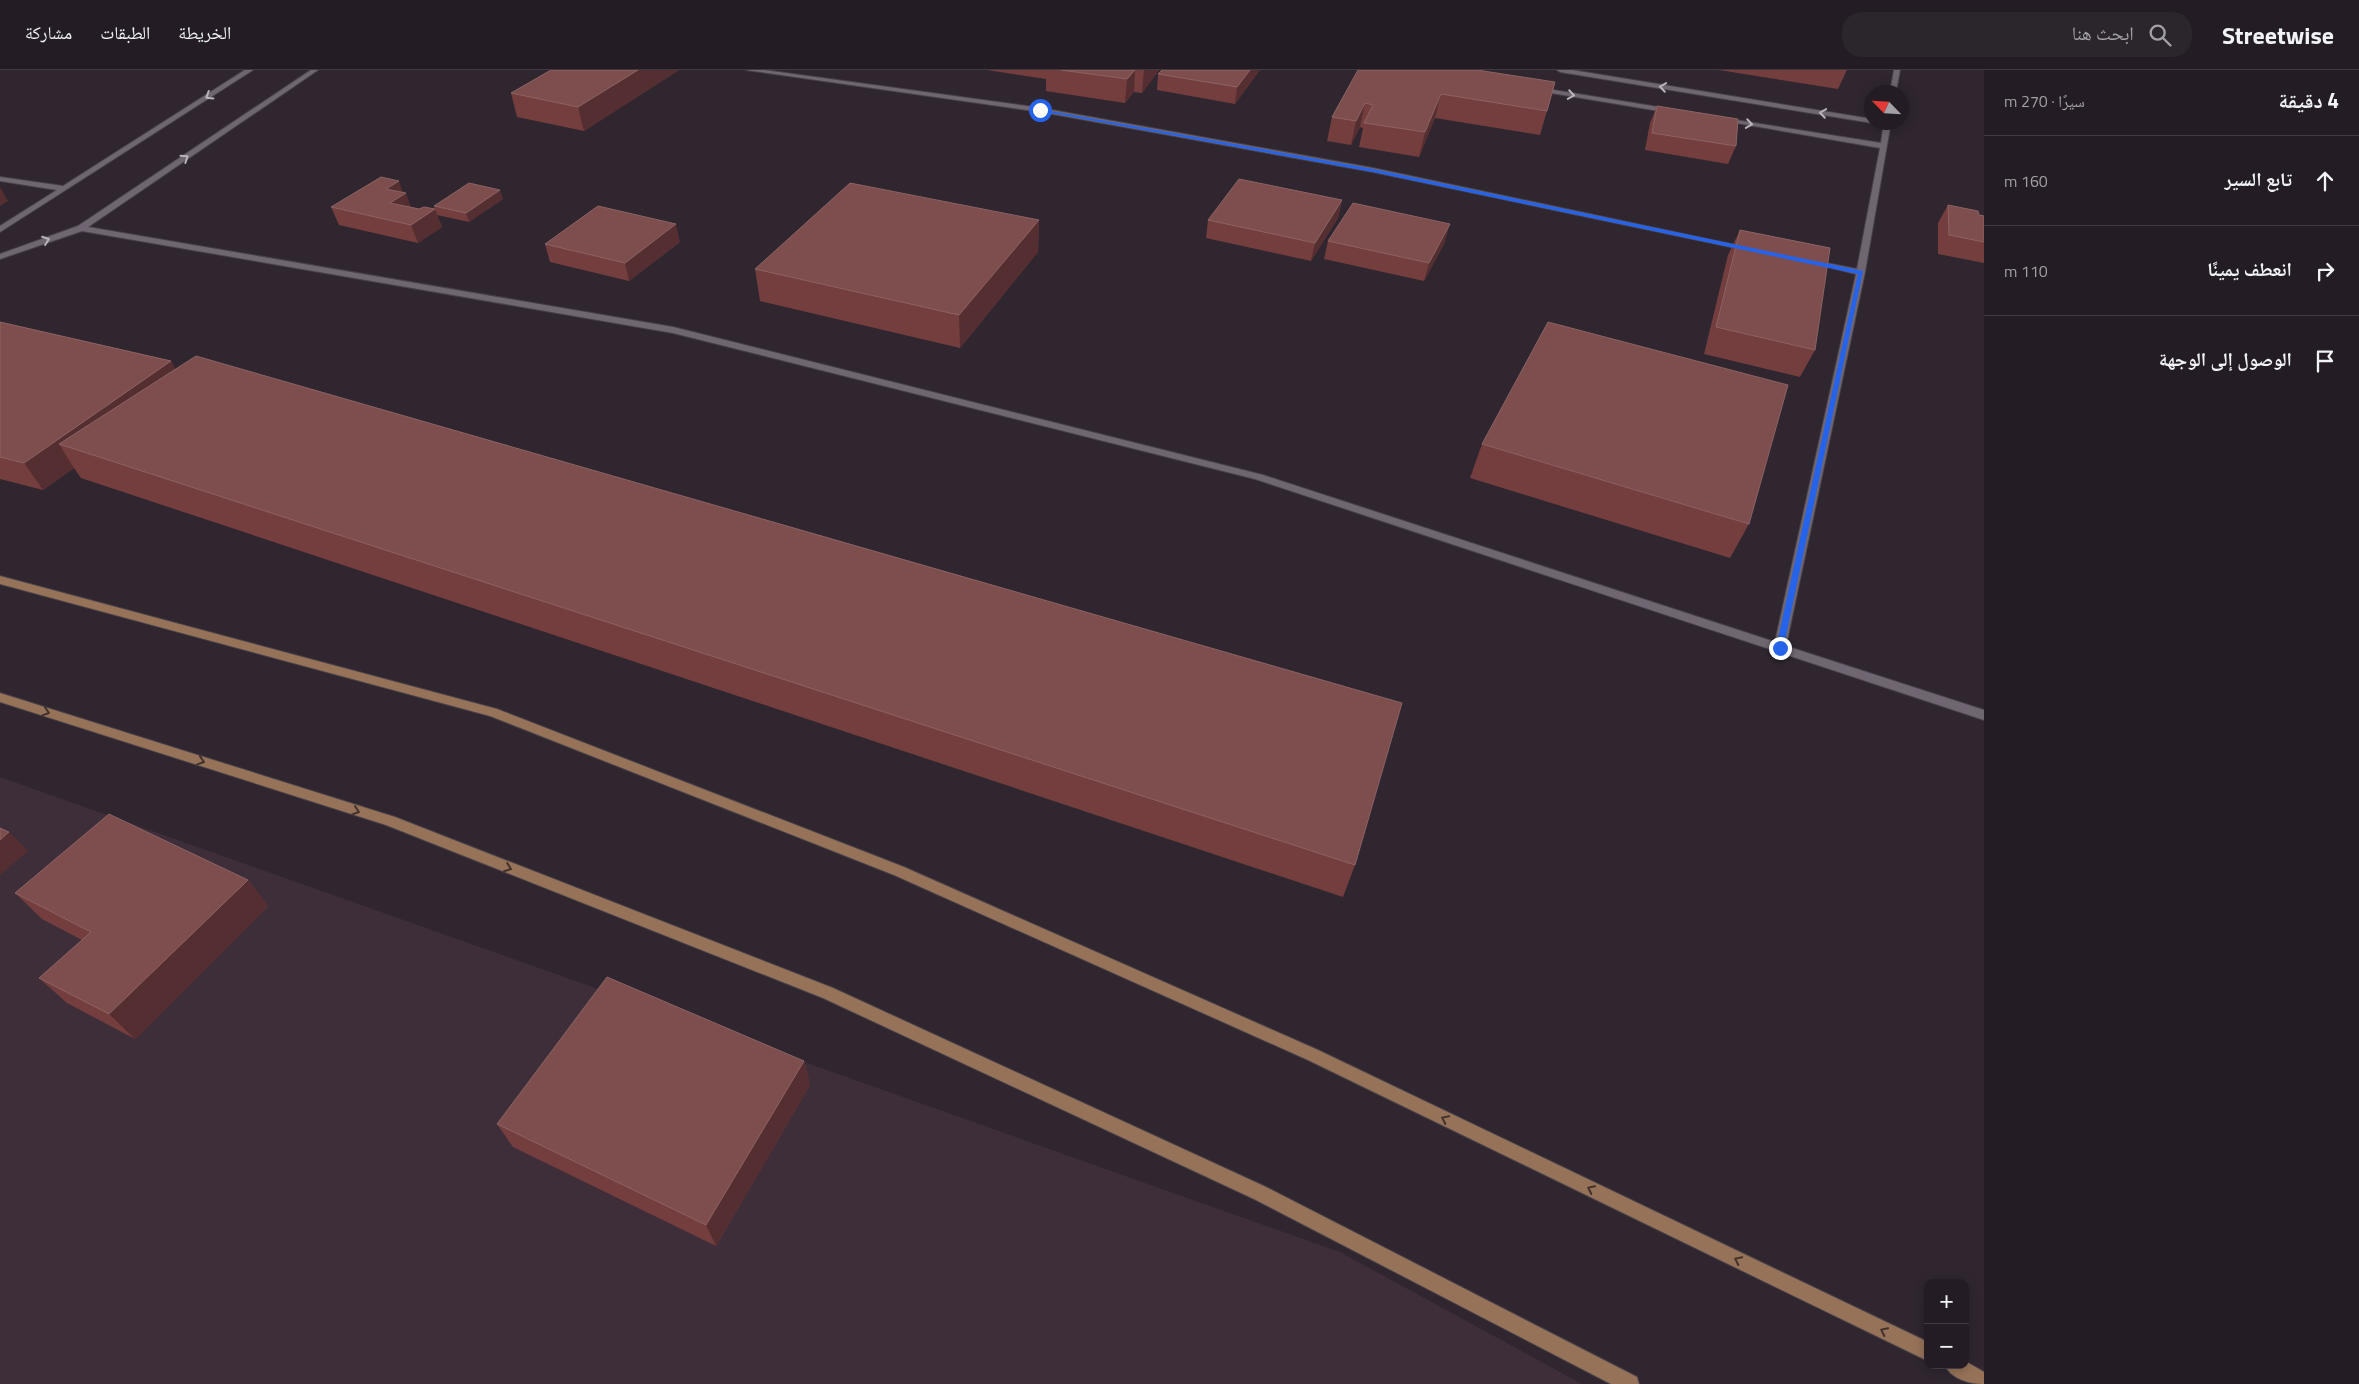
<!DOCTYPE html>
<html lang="ar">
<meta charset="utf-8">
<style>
body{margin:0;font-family:"Titillium Web","Noto Naskh Arabic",sans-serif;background:#2b252c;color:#f1f3f6;direction:rtl}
.controls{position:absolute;right:15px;bottom:15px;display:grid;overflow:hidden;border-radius:10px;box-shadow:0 2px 12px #0003}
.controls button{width:45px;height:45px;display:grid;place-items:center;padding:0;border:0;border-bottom:1px solid #403a41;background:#231c24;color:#f1f3f6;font:25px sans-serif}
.compass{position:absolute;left:1864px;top:15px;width:45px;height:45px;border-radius:50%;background:#231c24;box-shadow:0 2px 12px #0003;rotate:295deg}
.stop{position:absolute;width:15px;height:15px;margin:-11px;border:4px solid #2563eb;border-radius:50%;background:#fff}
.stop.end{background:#2563eb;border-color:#fff;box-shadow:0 1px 5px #0008}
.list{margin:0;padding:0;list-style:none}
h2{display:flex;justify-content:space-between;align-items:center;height:65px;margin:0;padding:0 20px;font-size:21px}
h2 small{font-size:16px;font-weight:400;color:#a3a1a6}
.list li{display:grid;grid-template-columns:32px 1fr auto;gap:15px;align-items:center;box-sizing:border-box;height:90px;padding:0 20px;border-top:1px solid #403a41}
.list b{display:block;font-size:19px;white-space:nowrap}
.list em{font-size:16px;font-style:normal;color:#a3a1a6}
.icon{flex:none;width:28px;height:28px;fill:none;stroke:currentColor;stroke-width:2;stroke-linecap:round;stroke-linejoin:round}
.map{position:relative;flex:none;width:1984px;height:1314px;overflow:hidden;direction:ltr}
header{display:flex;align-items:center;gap:30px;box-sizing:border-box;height:70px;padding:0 25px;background:#231c24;border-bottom:1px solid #403a41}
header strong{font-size:24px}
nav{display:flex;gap:28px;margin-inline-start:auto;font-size:18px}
.search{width:350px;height:45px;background:#2b252c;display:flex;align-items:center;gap:12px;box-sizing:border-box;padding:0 18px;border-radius:20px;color:#a3a1a6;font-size:19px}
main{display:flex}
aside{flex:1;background:#231c24}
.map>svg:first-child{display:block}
</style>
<header>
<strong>Streetwise</strong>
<div class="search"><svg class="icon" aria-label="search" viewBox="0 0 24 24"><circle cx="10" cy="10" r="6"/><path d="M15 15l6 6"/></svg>ابحث هنا</div>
<nav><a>الخريطة</a><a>الطبقات</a><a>مشاركة</a></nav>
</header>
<main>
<aside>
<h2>4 دقيقة<small>سيرًا · 270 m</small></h2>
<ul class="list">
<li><svg class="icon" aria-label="ahead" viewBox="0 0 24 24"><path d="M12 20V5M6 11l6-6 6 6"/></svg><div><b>تابع السير</b></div><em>160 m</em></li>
<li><svg class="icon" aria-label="right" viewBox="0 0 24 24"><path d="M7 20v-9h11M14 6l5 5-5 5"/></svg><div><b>انعطف يمينًا</b></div><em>110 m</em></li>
<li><svg class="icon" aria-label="arrive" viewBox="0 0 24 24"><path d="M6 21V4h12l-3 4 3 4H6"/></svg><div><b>الوصول إلى الوجهة</b></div></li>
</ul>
</aside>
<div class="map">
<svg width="1984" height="1314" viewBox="0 0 1984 1314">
<rect width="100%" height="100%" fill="#2f2630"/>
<polygon fill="#3e2e39" points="0,707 1340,1182 1582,1314 0,1314"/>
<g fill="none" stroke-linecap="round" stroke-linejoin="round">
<defs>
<g id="minor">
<polygon points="245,0 253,0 0,162 0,156 57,120 0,111 0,107 63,116"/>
<polygon points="311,0 318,0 88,157 673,257 1263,405 1775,572 1856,204 1807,192 1811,190 1857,199 1880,78 1719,50 1723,48 1881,73 1884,52 1891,52 1865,202 1786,576 1984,640 1984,650 1255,409 673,263 82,161 0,189 0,184 78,156"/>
<polygon points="746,0 764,0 1041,38 1373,98 1754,179 1750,181 1373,102 1041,42"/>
<polygon points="1557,0 1572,0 1872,49 1872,52 1874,52 1872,53 1560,2"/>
<polygon points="1894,0 1900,0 1896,22 1890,22"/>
<polygon points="1535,17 1671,39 1674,41 1671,43 1533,20 1532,19"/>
</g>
<g id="secondary">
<polygon points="0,506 497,639 904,797 1318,980 1928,1272 1928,1291 1308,990 894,805 490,646 0,514"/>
<polygon points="0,623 395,747 833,918 1266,1117 1637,1307 1639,1314 1611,1314 1254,1129 823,928 386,755 0,632"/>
<path d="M1965 1291 1984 1302V1314C1970 1314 1951 1309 1945 1295H1965Z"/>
</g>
</defs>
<use href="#minor" stroke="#49424a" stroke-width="2"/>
<use href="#secondary" stroke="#49424a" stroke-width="2"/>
<use href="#minor" fill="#706672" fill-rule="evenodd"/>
<use href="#secondary" fill="#967258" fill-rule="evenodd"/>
</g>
<g fill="#743e3e">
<polygon points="679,0 584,61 517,47 511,23"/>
<polygon points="987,0 1159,0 1142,23 1134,22 1125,33 1046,21 1046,9"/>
<polygon points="1260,0 1235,34 1157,20 1158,4"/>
<polygon points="1358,0 1547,41 1540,65 1435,48 1419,87 1359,77 1363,58 1360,57 1351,75 1327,71 1332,47"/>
<polygon points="1719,0 1847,0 1838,19"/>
<polygon points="1657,36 1736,76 1728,94 1645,80 1650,53"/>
<polygon points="403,123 411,137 419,139 435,139 434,136 503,129 469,152 437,145 442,157 418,173 339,155 331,137"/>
<polygon points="1342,130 1338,148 1311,191 1206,168 1208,150"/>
<polygon points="1948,135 1984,146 1984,193 1938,184 1938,153"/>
<polygon points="1039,150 1038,182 960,278 760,231 755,199"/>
<polygon points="1740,160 1815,280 1800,307 1704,284 1728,185"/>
<polygon points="1328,171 1445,172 1424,211 1324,189"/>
<polygon points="680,172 629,211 550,192 545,174"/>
<polygon points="0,252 171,291 175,300 1355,795 1343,827 81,408 74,398 43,420 0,409"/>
<polygon points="1482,374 1749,454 1730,488 1470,408"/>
<polygon points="248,810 268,836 135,969 67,933 39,908 82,870 42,849 15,823"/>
<polygon points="804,991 810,1015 716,1176 513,1077 497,1054"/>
</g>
<g fill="#542e31">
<polygon points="638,0 679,0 584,61 578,37"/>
<polygon points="1135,0 1134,22 1125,33 1127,9"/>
<polygon points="1144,0 1159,0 1142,23"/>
<polygon points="1250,0 1260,0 1235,34 1237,17"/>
<polygon points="1441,24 1435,48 1419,87 1425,62"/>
<polygon points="1365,33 1360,57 1351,75 1356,51"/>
<polygon points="399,111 404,125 406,123 412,141 397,151 386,119"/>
<polygon points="0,117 8,131 0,136"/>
<polygon points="500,120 503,129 469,152 466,143"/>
<polygon points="1342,130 1338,148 1311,191 1315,173"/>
<polygon points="435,139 442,157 418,173 411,155"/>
<polygon points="1039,150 1038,182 960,278 959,245"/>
<polygon points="676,154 680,172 629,211 625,193"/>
<polygon points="1450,154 1445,172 1424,211 1429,193"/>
<polygon points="171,291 186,318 59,374 74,398 43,420 24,393"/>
<polygon points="9,762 28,781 0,805 0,770"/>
<polygon points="248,810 268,836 135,969 109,944"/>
<polygon points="804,991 810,1015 716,1176 706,1155"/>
</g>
<g fill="#7e4e4e" stroke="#8c6364">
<polygon points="551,0 638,0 578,37 511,23"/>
<polygon points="1061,0 1135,0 1127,9"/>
<polygon points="1162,0 1250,0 1237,17 1158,4"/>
<polygon points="1358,0 1477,0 1555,12 1547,41 1441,24 1425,62 1364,53 1373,35 1365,33 1356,51 1332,47"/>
<polygon points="1657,36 1738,49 1736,76 1652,63"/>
<polygon points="381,107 399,111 386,119 406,123 390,133 419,139 424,137 435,139 411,155 331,137"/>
<polygon points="1239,109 1342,130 1315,173 1208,150"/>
<polygon points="469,113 500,120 466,143 434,136"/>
<polygon points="850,113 1039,150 959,245 755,199"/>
<polygon points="1353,133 1450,154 1429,193 1328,171"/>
<polygon points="1948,135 1978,141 1979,145 1984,146 1984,172 1949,165"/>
<polygon points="598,136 676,154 625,193 545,174"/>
<polygon points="1740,160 1830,178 1815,280 1716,257"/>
<polygon points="0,252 171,291 24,393 0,387"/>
<polygon points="1548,252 1788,315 1749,454 1482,374"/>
<polygon points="196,286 1402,633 1355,795 59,374"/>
<polygon points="109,744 248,810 109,944 39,908 91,862 15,823"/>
<polygon points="0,758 9,762 0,770"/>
<polygon points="607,907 804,991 706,1155 497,1054"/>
</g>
<defs><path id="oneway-chevron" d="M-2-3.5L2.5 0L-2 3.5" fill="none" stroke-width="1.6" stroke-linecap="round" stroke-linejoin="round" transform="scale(1.25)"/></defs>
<g stroke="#b9b2ba">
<use href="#oneway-chevron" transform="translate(1663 17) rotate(-171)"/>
<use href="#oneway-chevron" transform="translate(1571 25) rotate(9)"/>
<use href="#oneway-chevron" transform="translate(209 26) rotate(148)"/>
<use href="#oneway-chevron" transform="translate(1823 43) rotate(-171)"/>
<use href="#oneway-chevron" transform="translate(1749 54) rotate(9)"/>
<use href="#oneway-chevron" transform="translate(185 88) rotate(-34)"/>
<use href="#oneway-chevron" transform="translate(46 170) rotate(-20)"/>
</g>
<g stroke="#42322c">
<use href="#oneway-chevron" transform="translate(46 642) rotate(18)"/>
<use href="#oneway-chevron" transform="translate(201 691) rotate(18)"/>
<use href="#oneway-chevron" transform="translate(356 741) rotate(18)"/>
<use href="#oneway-chevron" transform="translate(508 798) rotate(21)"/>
<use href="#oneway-chevron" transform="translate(1445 1049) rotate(-154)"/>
<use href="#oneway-chevron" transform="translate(1591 1119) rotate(-154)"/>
<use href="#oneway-chevron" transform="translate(1738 1190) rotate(-154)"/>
<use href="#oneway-chevron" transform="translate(1884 1261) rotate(-154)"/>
</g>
<polygon fill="#2563eb" points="1039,39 1373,99 1863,201 1783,580 1776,578 1858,204 1373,102 1040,41"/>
</svg>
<div class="controls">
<button>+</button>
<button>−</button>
</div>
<svg class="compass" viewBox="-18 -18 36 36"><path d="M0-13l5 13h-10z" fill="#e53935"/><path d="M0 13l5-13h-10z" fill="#a3a1a6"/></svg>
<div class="stop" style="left:1040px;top:40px"></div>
<div class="stop end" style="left:1780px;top:578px"></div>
</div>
</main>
